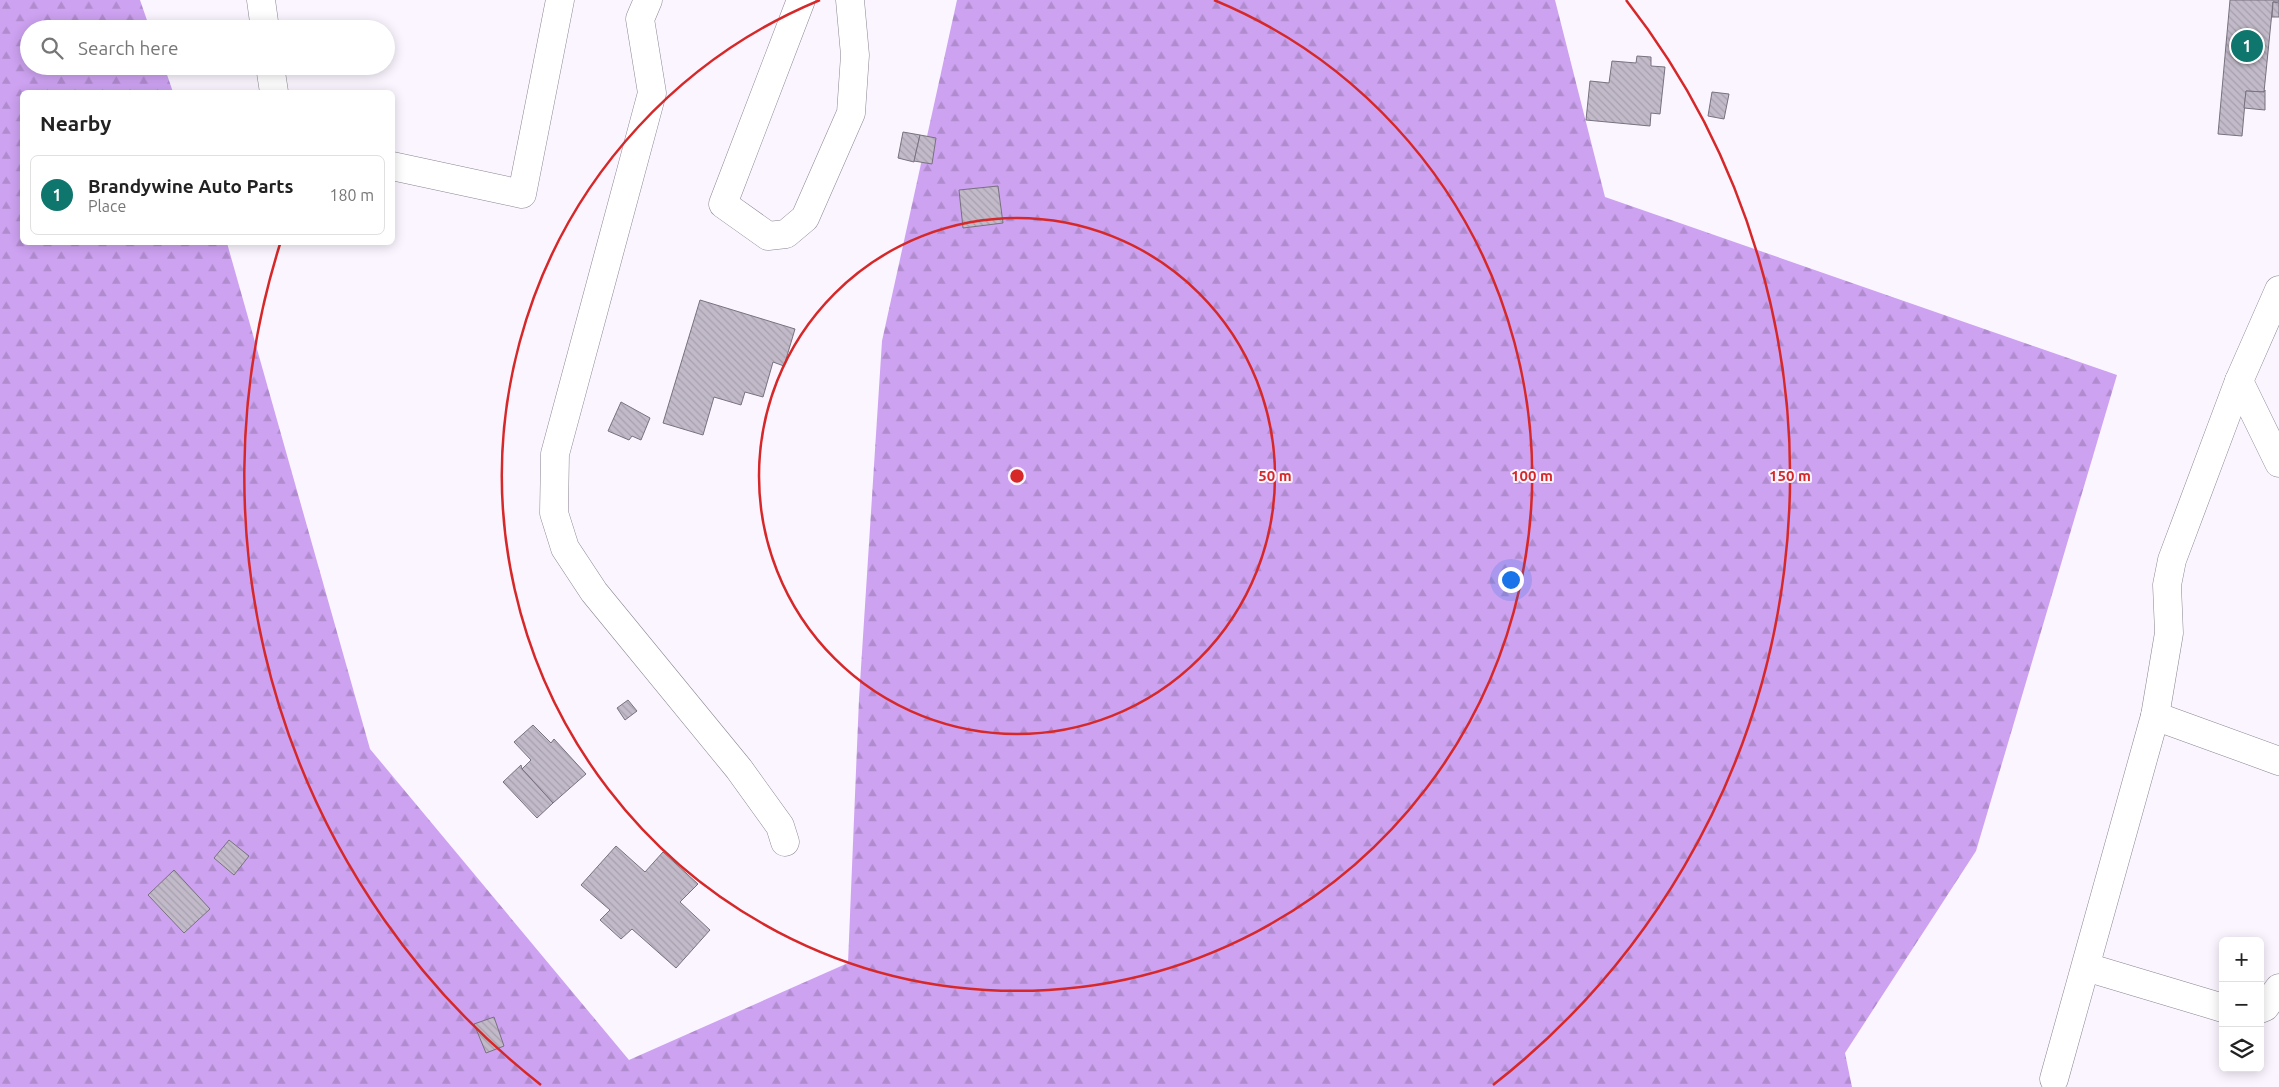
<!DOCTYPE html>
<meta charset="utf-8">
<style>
body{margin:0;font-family:Ubuntu,sans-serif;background:#f2f2f2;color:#222}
.controls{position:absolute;right:15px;bottom:15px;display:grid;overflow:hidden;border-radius:8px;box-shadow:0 2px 12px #0003}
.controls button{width:45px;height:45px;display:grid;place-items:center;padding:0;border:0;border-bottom:1px solid #e0e0e0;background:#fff;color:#222;font:25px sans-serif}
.you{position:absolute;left:1510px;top:579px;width:18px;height:18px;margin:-12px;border:4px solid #fff;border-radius:50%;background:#1a73e8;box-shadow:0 0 0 8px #1a73e833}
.badge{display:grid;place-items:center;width:32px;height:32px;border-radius:50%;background:#0f766e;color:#fff;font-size:16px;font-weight:700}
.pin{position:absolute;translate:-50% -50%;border:2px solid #fff;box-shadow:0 1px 5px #0006}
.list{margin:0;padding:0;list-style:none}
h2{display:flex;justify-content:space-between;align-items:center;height:65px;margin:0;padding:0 20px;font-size:21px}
h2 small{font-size:16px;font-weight:400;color:#767676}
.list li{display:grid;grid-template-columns:32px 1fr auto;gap:15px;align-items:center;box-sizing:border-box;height:80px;margin:0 10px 10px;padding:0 10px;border:1px solid #e0e0e0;border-radius:8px}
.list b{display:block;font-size:19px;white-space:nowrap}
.list p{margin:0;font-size:16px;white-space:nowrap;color:#767676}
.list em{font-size:16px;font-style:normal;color:#767676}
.icon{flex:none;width:28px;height:28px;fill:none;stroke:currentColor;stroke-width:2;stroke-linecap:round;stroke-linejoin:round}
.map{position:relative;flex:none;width:2279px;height:1087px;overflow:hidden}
.search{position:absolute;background:#fff;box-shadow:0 2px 12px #0003;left:20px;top:20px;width:375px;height:55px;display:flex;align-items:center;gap:12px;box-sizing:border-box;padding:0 18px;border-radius:28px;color:#767676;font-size:19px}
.panel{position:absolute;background:#fff;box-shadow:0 2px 12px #0003;left:20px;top:90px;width:375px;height:155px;border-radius:8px}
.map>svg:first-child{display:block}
</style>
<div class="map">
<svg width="2279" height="1087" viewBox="0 0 2279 1087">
<defs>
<pattern id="forest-firs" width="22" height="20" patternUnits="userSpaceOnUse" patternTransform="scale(1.25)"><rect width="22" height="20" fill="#cda2f1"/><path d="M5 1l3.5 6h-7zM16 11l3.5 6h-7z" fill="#b08bce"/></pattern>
<pattern id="building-back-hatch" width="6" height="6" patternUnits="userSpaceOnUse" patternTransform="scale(1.25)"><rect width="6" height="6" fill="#c2bac9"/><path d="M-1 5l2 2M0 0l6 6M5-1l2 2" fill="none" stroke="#a69fac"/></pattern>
</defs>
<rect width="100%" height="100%" fill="#faf5fe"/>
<polygon fill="url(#forest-firs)" points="0,0 140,0 150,29 29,29 29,66 164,66 173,92 22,92 22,242 227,243 370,749 629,1060 848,963 859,699 882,341 957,0 1555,0 1605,197 2117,375 1976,851 1845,1053 1852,1087 0,1087"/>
<g fill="url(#building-back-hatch)" stroke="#78717f">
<polygon points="2230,0 2279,0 2279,2 2273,2 2264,92 2246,91 2242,136 2218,134"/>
<polygon points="2273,2 2279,3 2279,17 2272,17"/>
<polygon points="1637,56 1651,57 1651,66 1665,67 1660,114 1651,113 1650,126 1586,120 1590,81 1609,83 1612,61 1636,63"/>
<polygon points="2265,90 2265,110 2244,108 2246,91 2264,92"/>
<polygon points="1712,92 1729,94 1724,119 1708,116"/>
<polygon points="903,132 920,135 914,162 898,158"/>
<polygon points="920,135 936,138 932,164 914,161"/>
<polygon points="998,186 1003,223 963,228 959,190"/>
<polygon points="700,300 795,329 784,366 773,362 763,397 745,392 741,405 714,397 703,435 663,423"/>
<polygon points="621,402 650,418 641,440 632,436 629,440 608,431"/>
<polygon points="628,700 637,711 625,720 617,708"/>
<polygon points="533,725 551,743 554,739 586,774 553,803 522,769 531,760 514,742"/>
<polygon points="521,765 522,769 553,803 537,818 503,782"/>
<polygon points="229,840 249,856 234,875 214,858"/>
<polygon points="616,846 645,872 663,852 698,884 680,902 710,930 676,968 632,929 621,939 600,920 610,910 581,885"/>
<polygon points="174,870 210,909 184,933 148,895"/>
<polygon points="494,1017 504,1046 486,1053 474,1024"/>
</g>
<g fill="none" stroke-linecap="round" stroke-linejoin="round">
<defs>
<g id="minor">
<polyline points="261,0 265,29"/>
<polyline points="648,0 640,19 652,93 555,454 554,513 565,548 594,592 739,769 780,826 785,842"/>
<polyline points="801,0 723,204 768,236 786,234 805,218 851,113 855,55 850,0"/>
<polyline points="270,66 274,92"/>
<polyline points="392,166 522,194 560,0"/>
<polyline points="2279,290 2239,381 2279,463"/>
<polyline points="2239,381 2172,560 2167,585 2169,633 2155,716 2279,761"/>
<polyline points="2086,967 2223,1008"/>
<polyline points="2260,1009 2265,1007 2279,988"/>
<polyline points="2054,1079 2155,716"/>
</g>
</defs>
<use href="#minor" stroke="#8b8492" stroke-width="29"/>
<use href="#minor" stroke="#fff" stroke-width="28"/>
</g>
<g fill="none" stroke="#d62828" stroke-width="2.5">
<circle cx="1017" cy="476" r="258"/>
<path d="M1214 0A515 515 0 1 1 820 0"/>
<path d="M541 1085A773 773 0 0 1 280 244M1626 0A773 773 0 0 1 1493 1085"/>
</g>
<circle cx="1017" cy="476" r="8" fill="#d62828" stroke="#faf5fe" stroke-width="2.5"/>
<g font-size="15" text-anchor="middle" font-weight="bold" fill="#d62828" stroke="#faf5fe" stroke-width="4" stroke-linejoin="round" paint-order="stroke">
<text x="1275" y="481">50 m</text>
<text x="1532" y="481">100 m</text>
<text x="1790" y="481">150 m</text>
</g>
</svg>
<div class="controls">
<button>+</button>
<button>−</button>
<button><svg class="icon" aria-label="layers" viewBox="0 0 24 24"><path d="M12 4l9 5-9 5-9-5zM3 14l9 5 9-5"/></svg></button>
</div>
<div class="you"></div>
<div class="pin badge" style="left:2247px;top:46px">1</div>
<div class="search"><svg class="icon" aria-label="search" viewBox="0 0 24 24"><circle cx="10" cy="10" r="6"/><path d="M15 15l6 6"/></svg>Search here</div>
<section class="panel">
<h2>Nearby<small></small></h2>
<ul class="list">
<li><span class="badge">1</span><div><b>Brandywine Auto Parts</b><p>Place</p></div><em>180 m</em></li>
</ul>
</section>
</div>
